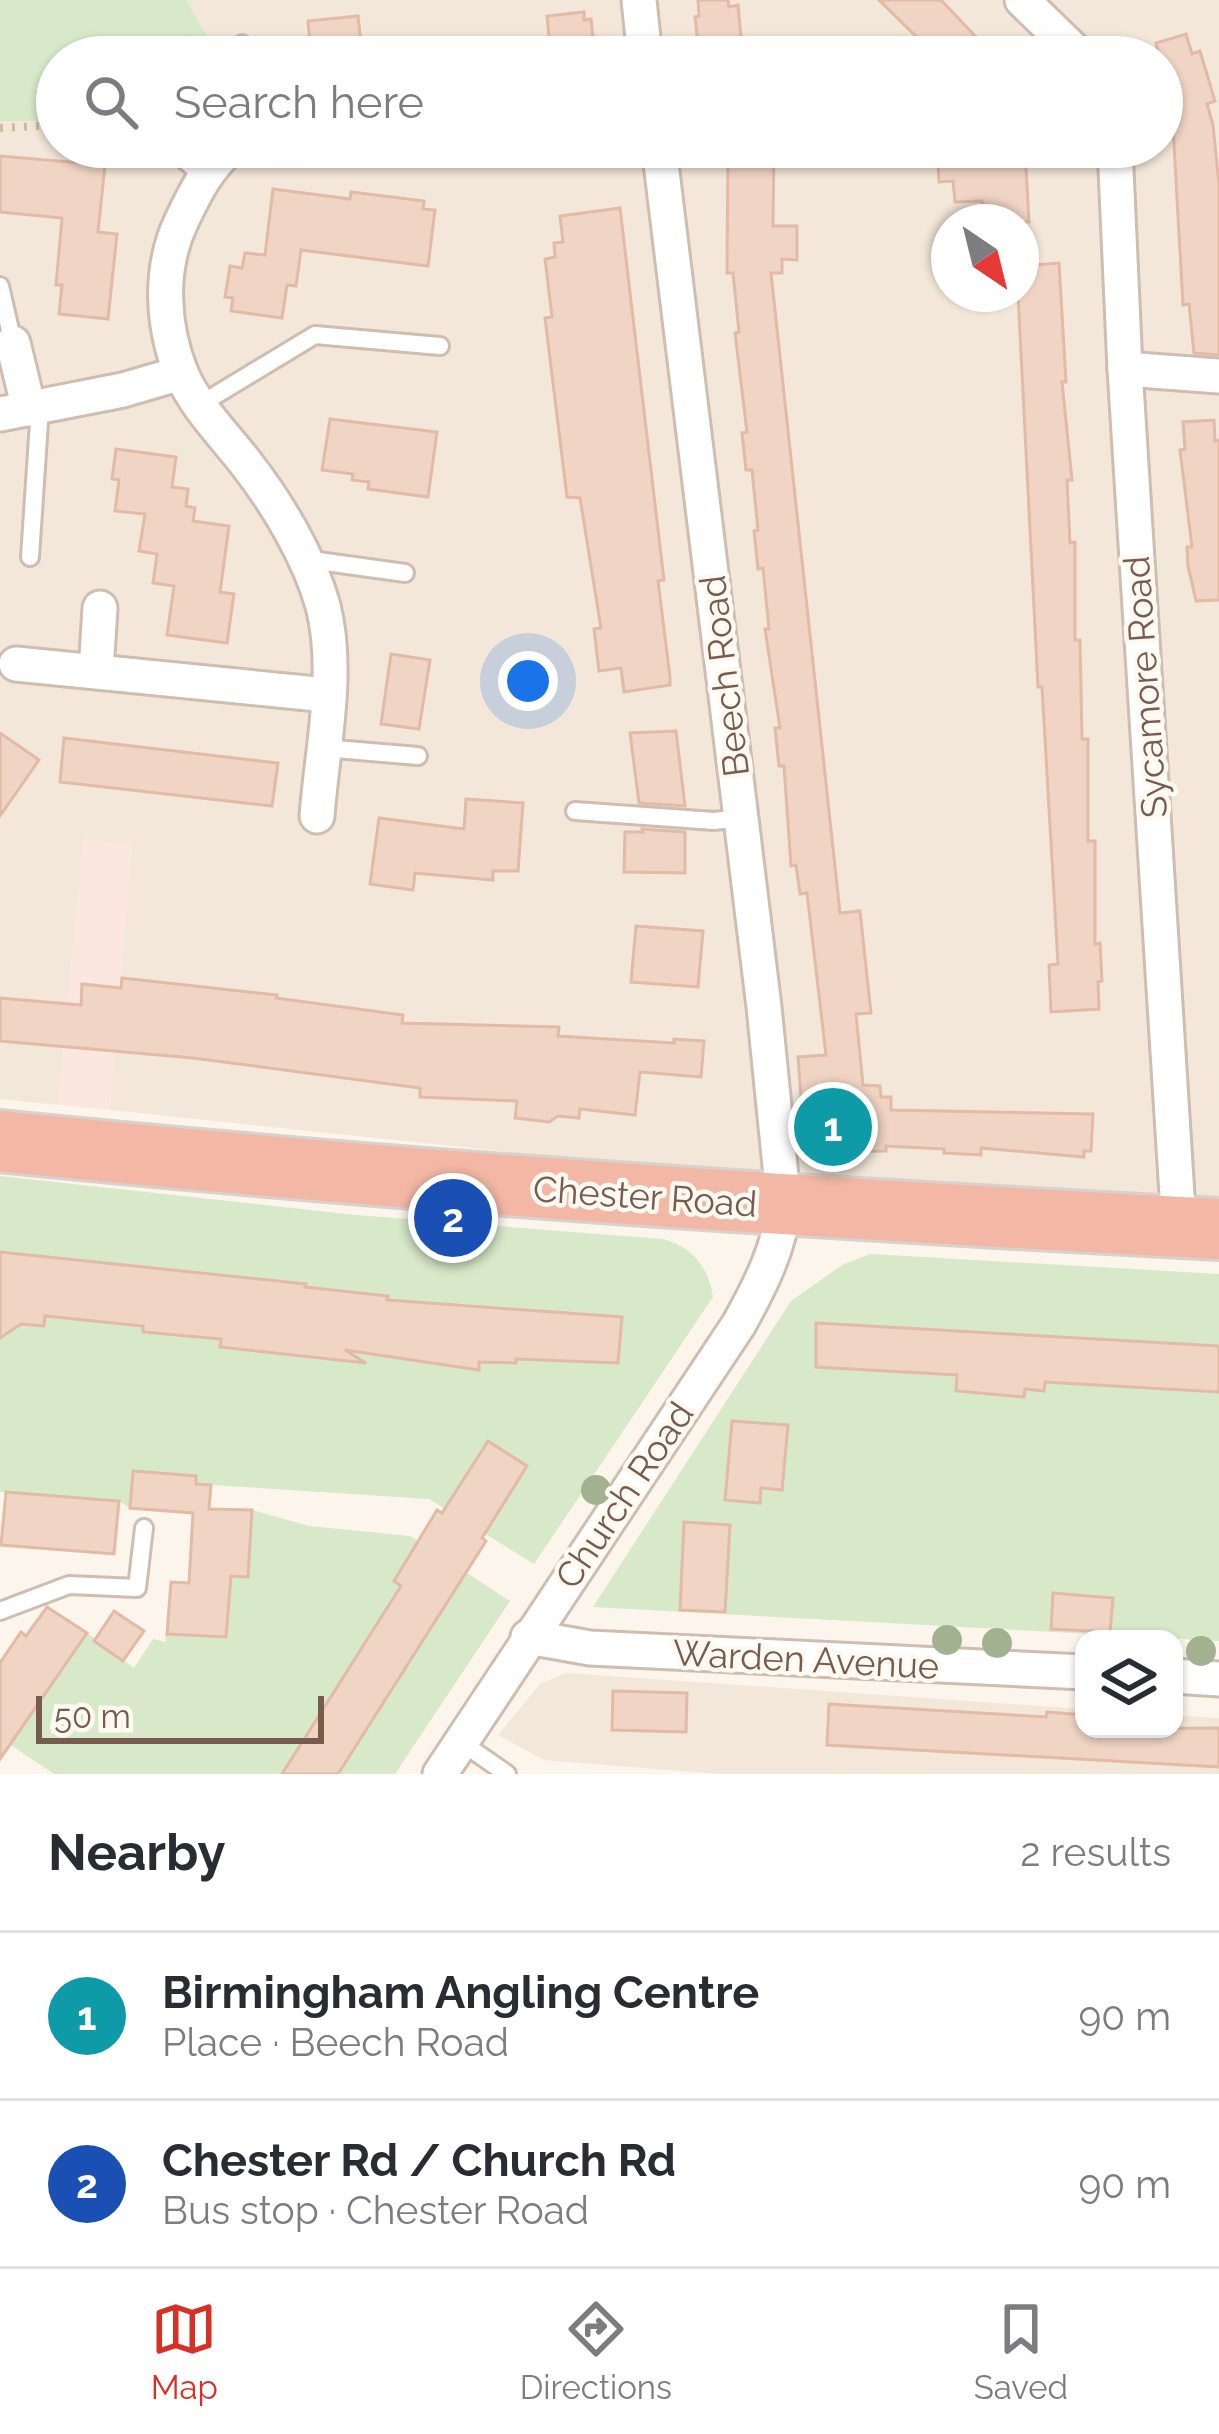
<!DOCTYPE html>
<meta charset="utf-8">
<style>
body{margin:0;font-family:Raleway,sans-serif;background:#f2f2f3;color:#2b2b33}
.controls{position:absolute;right:36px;bottom:36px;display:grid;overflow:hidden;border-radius:24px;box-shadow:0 3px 9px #0004}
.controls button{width:108px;height:108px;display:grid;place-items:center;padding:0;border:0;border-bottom:3px solid #e1e1e2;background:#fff;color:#2b2b33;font:60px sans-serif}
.compass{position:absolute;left:931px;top:204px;width:108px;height:108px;border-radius:50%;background:#fff;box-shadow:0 3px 9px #0004;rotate:145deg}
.scale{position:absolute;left:36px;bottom:30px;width:288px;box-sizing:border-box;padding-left:12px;border:6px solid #765b4e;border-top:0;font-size:33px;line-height:42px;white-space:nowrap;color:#765b4e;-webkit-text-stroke:9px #fef9f1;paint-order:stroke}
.you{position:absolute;left:528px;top:681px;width:42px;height:42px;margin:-30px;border:9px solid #fff;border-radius:50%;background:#1a73e8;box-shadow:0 0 0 18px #1a73e833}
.badge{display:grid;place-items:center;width:78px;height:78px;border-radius:50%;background:#d93025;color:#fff;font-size:39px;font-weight:700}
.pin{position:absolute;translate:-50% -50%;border:6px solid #fff;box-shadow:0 3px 12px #0006}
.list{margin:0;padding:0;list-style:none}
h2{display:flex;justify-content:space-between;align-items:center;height:156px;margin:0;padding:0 48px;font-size:51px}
h2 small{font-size:39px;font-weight:400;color:#7c7c81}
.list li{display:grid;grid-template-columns:78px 1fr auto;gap:36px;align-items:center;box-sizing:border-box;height:168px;padding:0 48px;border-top:3px solid #e1e1e2}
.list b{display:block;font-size:45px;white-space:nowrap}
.list p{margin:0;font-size:39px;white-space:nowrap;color:#7c7c81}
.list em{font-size:39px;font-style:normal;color:#7c7c81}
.icon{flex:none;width:66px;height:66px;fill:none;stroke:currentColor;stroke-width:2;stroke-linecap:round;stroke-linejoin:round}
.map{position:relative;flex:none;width:1219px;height:1774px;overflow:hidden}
.search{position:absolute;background:#fff;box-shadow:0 3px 9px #0004;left:36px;right:36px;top:36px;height:132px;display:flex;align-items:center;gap:30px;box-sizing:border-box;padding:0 42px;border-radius:66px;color:#7c7c81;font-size:45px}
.sheet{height:492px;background:#fff}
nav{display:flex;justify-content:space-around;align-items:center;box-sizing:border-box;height:168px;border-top:3px solid #e1e1e2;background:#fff;font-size:33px;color:#7c7c81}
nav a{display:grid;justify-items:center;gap:6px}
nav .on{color:#d93025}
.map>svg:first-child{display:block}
</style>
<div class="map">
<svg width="1219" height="1774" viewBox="0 0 1219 1774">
<rect width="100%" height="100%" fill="#fcf5eb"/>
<g fill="#f3e7d9" fill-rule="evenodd">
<path d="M186 0H1219V1203L804 1183 110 1110 131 846 84 839 58 1105 0 1099V121H57V147H1162V57H198L210 43ZM949 222H1021V294H949Z"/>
<polygon points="566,1673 1084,1709 1084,1729 1174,1729 1174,1715 1219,1718 1219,1774 719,1774 544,1760 498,1735 540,1684"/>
</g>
<polygon fill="#fbe7df" points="83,839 131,845 110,1110 58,1105"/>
<g fill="#d7e9c9">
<polygon points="0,0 186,0 211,43 198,57 57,57 57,121 0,121"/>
<path d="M0 1176 356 1215 663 1239C691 1246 709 1267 713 1297L534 1564 429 1499 196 1484V1475L134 1471 130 1508 119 1501 0 1492Z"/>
<polygon points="870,1254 1219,1274 1219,1641 593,1607 791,1301 842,1265"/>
<polygon points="252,1510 309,1526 410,1536 510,1601 395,1774 54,1774 6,1742 14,1738 87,1633 134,1668 153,1639 166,1642 165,1634 226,1637 230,1587 190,1574 248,1577"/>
</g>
<g fill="#f0d4c4" stroke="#e2baa5" stroke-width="3">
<polygon points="698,0 728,0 729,7 738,5 743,57 699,54 695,17 699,16"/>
<polygon points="879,0 941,0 995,57 937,57"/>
<polygon points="584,12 584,20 591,19 595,57 551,57 547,16"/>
<polygon points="358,16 362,53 311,57 308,21"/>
<polygon points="1186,34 1192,54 1200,51 1215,101 1207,104 1213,125 1219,184 1219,355 1194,353 1189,304 1183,305 1172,109 1156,43"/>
<polygon points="728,147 774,147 773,226 797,226 797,260 782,259 782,273 771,273 840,913 860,911 871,1013 856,1014 863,1085 880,1086 881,1097 891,1097 891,1110 1093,1114 1091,1151 1084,1151 1084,1157 981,1148 981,1155 944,1153 944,1149 886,1146 886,1151 805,1152 798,1057 826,1055 807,893 800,894 796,865 791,866 784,766 779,766 775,728 780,728 765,629 769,629 763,568 758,569 754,531 758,530 752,470 746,470 742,433 747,432 735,333 739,332 733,273 727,273"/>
<polygon points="937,147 1025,149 1029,222 982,222 982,201 955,202 953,181 939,182"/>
<polygon points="0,156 105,165 98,232 117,234 108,319 59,314 62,285 56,285 62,218 0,212"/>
<polygon points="273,189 350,199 351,192 424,201 423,209 435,210 428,266 301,250 296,286 287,285 282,318 231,311 233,298 225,297 230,266 242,268 245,253 265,255"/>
<polygon points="620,208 664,580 658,581 670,677 670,685 624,692 621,668 599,671 594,629 601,628 580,498 567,497 545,318 552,317 545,259 555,257 554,243 563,242 560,216"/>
<polygon points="1059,263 1066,382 1062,382 1072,480 1067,480 1070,543 1075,542 1075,640 1080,640 1082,739 1088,739 1088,841 1095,841 1095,944 1100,943 1102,981 1098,982 1099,1009 1051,1012 1049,965 1058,964 1042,687 1038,687 1018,294 1021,266"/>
<polygon points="330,419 437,432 428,497 368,489 369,482 352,480 353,474 322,470"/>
<polygon points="1214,420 1215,441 1219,440 1219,600 1196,601 1188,566 1187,547 1192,547 1180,450 1185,449 1183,422"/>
<polygon points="116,449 176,457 172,487 188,489 186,506 195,508 193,521 229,526 220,592 234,594 227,643 167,635 174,586 153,583 157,554 139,551 145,514 115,511 119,480 112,479"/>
<polygon points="391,654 430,660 419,729 381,724"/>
<polygon points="676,731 685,806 639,803 630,733"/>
<polygon points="0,733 39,760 0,816"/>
<polygon points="64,738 278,763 272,806 60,782"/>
<polygon points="466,799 523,803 518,871 493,871 493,880 415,873 413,890 370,884 379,818 464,829"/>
<polygon points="642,829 685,832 685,873 624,872 625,832 643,832"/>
<polygon points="636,926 703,931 698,987 631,982"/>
<polygon points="122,978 277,995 276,998 403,1015 402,1023 559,1027 558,1036 674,1043 674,1039 704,1041 701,1077 640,1072 635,1115 580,1109 579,1118 558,1116 549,1122 515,1118 517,1101 420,1097 420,1088 193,1058 0,1041 0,998 81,1005 82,984 121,988"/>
<polygon points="0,1252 306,1284 305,1287 388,1296 387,1300 622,1317 618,1363 516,1359 516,1363 479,1362 479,1370 345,1350 366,1363 220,1347 221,1339 143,1332 143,1326 45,1316 44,1326 21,1324 0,1338"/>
<polygon points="816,1323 1219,1346 1219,1392 1045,1382 1044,1391 1025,1389 1024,1397 956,1391 957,1375 816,1367"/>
<polygon points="732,1421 788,1425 782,1490 761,1488 760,1503 725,1500"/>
<polygon points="488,1441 527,1466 482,1538 486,1541 338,1774 282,1774 401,1586 394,1581 437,1510 442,1513"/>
<polygon points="133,1471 196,1476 196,1484 211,1485 209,1509 252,1510 248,1577 231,1576 226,1637 167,1634 171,1582 189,1583 193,1513 130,1508"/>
<polygon points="6,1492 119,1501 114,1554 1,1545"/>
<polygon points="684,1522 730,1525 725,1612 680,1610"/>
<polygon points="1053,1593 1113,1598 1110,1632 1051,1629"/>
<polygon points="47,1607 87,1633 0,1759 0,1663 21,1632 26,1636"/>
<polygon points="114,1611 144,1631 123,1661 94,1641"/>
<polygon points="613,1691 687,1693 686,1732 612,1730"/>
<polygon points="829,1704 1046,1717 1047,1712 1084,1715 1084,1729 1219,1728 1219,1767 827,1745"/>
</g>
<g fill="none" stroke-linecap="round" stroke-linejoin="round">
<defs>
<g id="lane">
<polyline points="242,44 244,57"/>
<polyline points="169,147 203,176"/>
<polyline points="0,286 13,343"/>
<polyline points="201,404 315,335 440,346"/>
<polyline points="30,557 40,407"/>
<polyline points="304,559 405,573"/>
<polyline points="323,748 418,756"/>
<polyline points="575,811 714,821 741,818"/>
<polyline points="0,1611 69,1585 137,1588 144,1528"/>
<polyline points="461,1742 507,1774"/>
</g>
<g id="street">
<polyline points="639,0 645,57"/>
<polyline points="1022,0 1081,57"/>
<path d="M231 147C206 169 195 193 181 222 159 269 162 325 181 373 195 406 223 434 245 462 277 503 309 556 323 606 340 672 322 749 317 816"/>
<polyline points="1115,147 1125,369 1179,1227"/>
<polyline points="13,343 29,409"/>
<polyline points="1125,369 1219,376"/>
<polyline points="0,414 123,390 181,373"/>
<polyline points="16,664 327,695"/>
<polyline points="96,671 100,608"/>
<polyline points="528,1637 590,1648 1084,1672"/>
<polyline points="1174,1676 1219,1679"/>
<path d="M440 1774 739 1324C760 1286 779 1249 784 1206L764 1007 659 147"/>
</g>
<path id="highway" d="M0 1141C406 1182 812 1208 1219 1229"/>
</defs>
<use href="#lane" stroke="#cebdb0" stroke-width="22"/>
<use href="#street" stroke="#cebdb0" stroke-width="39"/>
<use href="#highway" stroke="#d9d1cd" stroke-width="66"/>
<polyline stroke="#d5b7a6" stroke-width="8" stroke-dasharray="3 9" stroke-linecap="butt" points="0,128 57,125"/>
<use href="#lane" stroke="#fff" stroke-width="16"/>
<use href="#street" stroke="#fff" stroke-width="33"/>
<use href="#highway" stroke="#f2b7a5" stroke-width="60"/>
</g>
<g fill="#a2b291">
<circle cx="596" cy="1490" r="15"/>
<circle cx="947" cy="1640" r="15"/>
<circle cx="997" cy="1643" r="15"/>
<circle cx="1201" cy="1651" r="15"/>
</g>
<g text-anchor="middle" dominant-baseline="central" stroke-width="9" stroke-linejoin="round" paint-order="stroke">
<g font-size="36" fill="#765b4e" stroke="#fef9f1">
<text transform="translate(724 676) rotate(-97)">Beech Road</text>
<text transform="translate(1145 687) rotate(-94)">Sycamore Road</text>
<text transform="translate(645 1196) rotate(4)">Chester Road</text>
<text transform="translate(624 1495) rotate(-56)">Church Road</text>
<text transform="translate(806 1659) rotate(3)">Warden Avenue</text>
</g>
</g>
</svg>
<div class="controls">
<button><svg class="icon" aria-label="layers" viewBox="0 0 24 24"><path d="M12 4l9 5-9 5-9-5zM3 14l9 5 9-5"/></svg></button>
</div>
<svg class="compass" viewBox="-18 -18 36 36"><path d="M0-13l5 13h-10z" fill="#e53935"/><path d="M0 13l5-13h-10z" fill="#7c7c81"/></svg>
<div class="scale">50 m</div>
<div class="you"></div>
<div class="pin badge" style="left:833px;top:1127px;background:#0f9aa8">1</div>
<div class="pin badge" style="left:453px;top:1218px;background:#1a4fb4">2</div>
<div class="search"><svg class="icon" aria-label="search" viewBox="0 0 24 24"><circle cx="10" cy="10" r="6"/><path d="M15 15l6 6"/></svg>Search here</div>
</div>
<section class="sheet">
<h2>Nearby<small>2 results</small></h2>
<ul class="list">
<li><span class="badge" style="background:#0f9aa8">1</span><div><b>Birmingham Angling Centre</b><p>Place · Beech Road</p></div><em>90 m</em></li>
<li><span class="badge" style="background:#1a4fb4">2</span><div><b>Chester Rd / Church Rd</b><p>Bus stop · Chester Road</p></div><em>90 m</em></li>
</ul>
</section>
<nav>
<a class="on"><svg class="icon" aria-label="map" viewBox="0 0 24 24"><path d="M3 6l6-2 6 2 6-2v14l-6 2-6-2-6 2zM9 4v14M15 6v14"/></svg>Map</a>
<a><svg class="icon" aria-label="directions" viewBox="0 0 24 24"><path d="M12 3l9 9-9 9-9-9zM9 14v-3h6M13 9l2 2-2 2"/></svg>Directions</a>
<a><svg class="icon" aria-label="saved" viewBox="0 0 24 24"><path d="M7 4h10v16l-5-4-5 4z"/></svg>Saved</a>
</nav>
